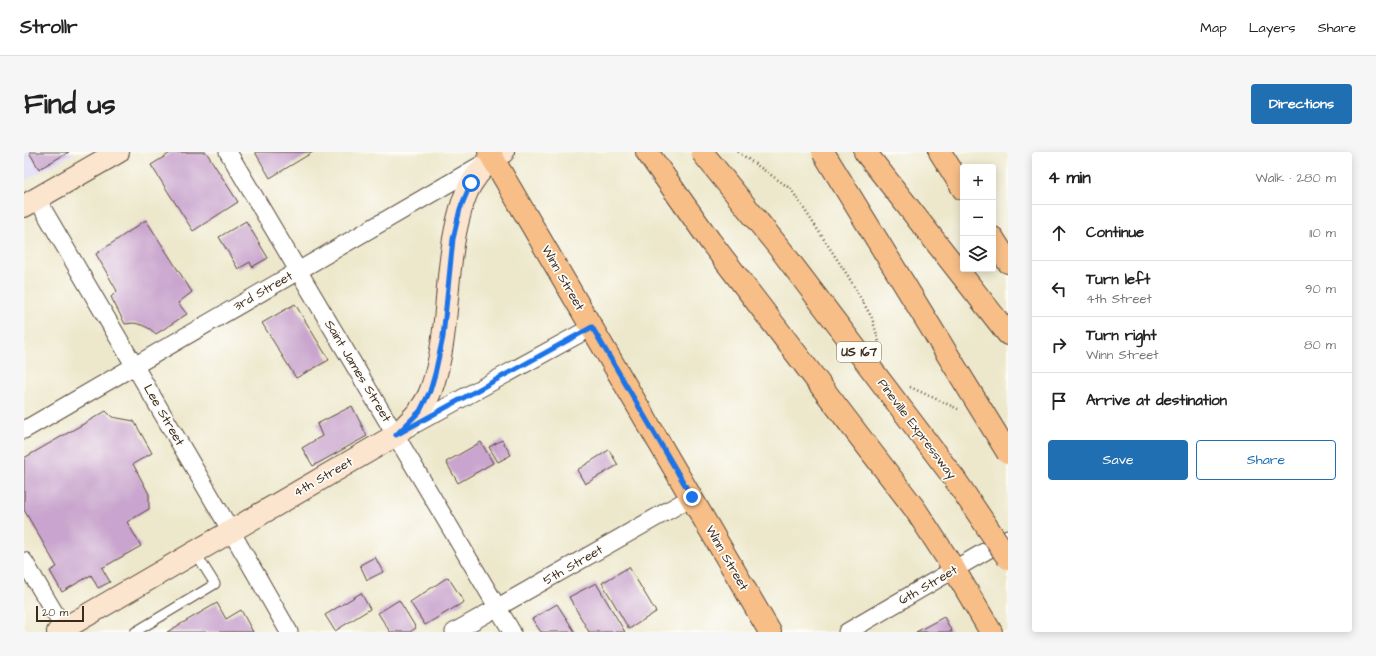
<!DOCTYPE html>
<meta charset="utf-8">
<style>
body{margin:0;font-family:"Architects Daughter",sans-serif;background:#f6f6f6;color:#222}
.controls{position:absolute;right:12px;top:12px;display:grid;overflow:hidden;border-radius:4px;box-shadow:0 2px 10px #0003}
.controls button{width:36px;height:36px;display:grid;place-items:center;padding:0;border:0;border-bottom:1px solid #e0e0e0;background:#fff;color:#222;font:20px sans-serif}
.scale{position:absolute;left:12px;bottom:10px;width:48px;box-sizing:border-box;padding-left:4px;border:2px solid #3b2a1e;border-top:0;font-size:11px;line-height:14px;white-space:nowrap;color:#3b2a1e;-webkit-text-stroke:3px #fdfcf7;paint-order:stroke}
.stop{position:absolute;width:12px;height:12px;margin:-9px;border:3px solid #1a73e8;border-radius:50%;background:#fff}
.stop.end{background:#1a73e8;border-color:#fff;box-shadow:0 1px 4px #0008}
.list{margin:0;padding:0;list-style:none}
h2{display:flex;justify-content:space-between;align-items:center;height:52px;margin:0;padding:0 16px;font-size:17px}
h2 small{font-size:13px;font-weight:400;color:#767676}
.list li{display:grid;grid-template-columns:26px 1fr auto;gap:12px;align-items:center;box-sizing:border-box;height:56px;padding:0 16px;border-top:1px solid #e0e0e0}
.list b{display:block;font-size:15px;white-space:nowrap}
.list p{margin:0;font-size:13px;white-space:nowrap;color:#767676}
.list em{font-size:13px;font-style:normal;color:#767676}
.actions{display:flex;gap:8px;padding:12px 16px}
.actions a{flex:1;padding:9px 0;border:1px solid #1f6fb2;border-radius:4px;text-align:center;font-size:14px;color:#1f6fb2}
.actions .main{background:#1f6fb2;color:#fff}
.icon{flex:none;width:22px;height:22px;fill:none;stroke:currentColor;stroke-width:2;stroke-linecap:round;stroke-linejoin:round}
.map{position:relative;flex:none;width:984px;height:480px;overflow:hidden;border-radius:4px}
header{display:flex;align-items:center;gap:24px;box-sizing:border-box;height:56px;padding:0 20px;background:#fff;border-bottom:1px solid #e0e0e0}
header strong{font-size:19px}
nav{display:flex;gap:22px;margin-inline-start:auto;font-size:14px}
.intro{display:flex;align-items:center;justify-content:space-between;box-sizing:border-box;height:96px;padding:0 24px}
h1{margin:0;font-size:28px}
.button{padding:10px 18px;border-radius:4px;background:#1f6fb2;color:#fff;font-size:14px;font-weight:700}
main{display:flex;gap:24px;padding:0 24px}
aside{flex:1;background:#fff;border-radius:4px;box-shadow:0 2px 10px #0003}
.map>svg:first-child{display:block}
</style>
<header>
<strong>Strollr</strong>
<nav><a>Map</a><a>Layers</a><a>Share</a></nav>
</header>
<div class="intro"><h1>Find us</h1><a class="button">Directions</a></div>
<main>
<div class="map">
<svg width="984" height="480" viewBox="0 0 984 480">
<rect width="100%" height="100%" fill="#fdfcf7"/>
<filter id="ink" filterUnits="userSpaceOnUse"><feTurbulence type="fractalNoise" baseFrequency=".025" numOctaves="2"/><feDisplacementMap in="SourceGraphic" scale="8" xChannelSelector="R" yChannelSelector="G"/><feConvolveMatrix kernelMatrix="1 2 1 2 8 2 1 2 1" color-interpolation-filters="sRGB"/></filter>
<filter id="wash" filterUnits="userSpaceOnUse"><feTurbulence type="fractalNoise" baseFrequency=".012" numOctaves="4" result="noise"/><feDisplacementMap in="SourceGraphic" scale="16" xChannelSelector="R" yChannelSelector="G"/><feGaussianBlur stdDeviation="0.9" result="paint"/><feColorMatrix in="noise" values="0 0 0 0 0 0 0 0 0 0 0 0 0 0 0 0 0 1.4 0 .05"/><feComposite in="paint" operator="in"/></filter>
<g filter="url(#wash)">
<rect width="100%" height="100%" fill="#ede8cc"/>
<polygon fill="#dcd6f6" points="0,0 52,0 0,29"/>
<g id="blocks">
<g fill="#c9a4ce">
<polygon points="5,0 45,0 15,17"/>
<polygon points="148,0 182,0 214,50 169,79 127,13"/>
<polygon points="231,0 289,0 246,26"/>
<polygon points="122,68 168,140 154,151 163,162 132,182 126,177 118,173 110,171 101,172 87,145 93,139 72,102"/>
<polygon points="222,69 244,106 228,115 226,110 214,117 195,85"/>
<polygon points="271,152 305,208 272,226 238,171"/>
<polygon points="328,254 343,284 289,314 278,296 298,284 293,272"/>
<polygon points="82,259 88,265 110,269 128,301 109,312 125,342 125,357 103,370 117,394 78,416 86,430 74,436 67,423 38,440 26,419 33,415 0,358 0,306"/>
<polygon points="478,288 487,303 474,310 465,295"/>
<polygon points="457,290 469,311 434,331 422,310"/>
<polygon points="585,298 594,313 561,332 553,318"/>
<polygon points="351,405 359,420 343,428 336,413"/>
<polygon points="605,415 632,460 605,477 578,431"/>
<polygon points="424,425 440,450 401,473 386,450"/>
<polygon points="572,431 601,480 565,480 545,445"/>
<polygon points="337,441 346,457 311,479 301,463"/>
<polygon points="375,448 392,476 386,480 366,480 354,461"/>
<polygon points="193,451 202,467 217,458 229,480 143,480"/>
<polygon points="533,452 551,480 517,480 508,467"/>
<polygon points="920,465 928,480 892,480"/>
</g>
</g>
</g>
<g filter="url(#ink)">
<use href="#blocks" fill-opacity="0" stroke="#564638" stroke-width="1"/>
<g fill="none" stroke-linecap="round" stroke-linejoin="round">
<defs>
<polyline id="lane" points="111,480 191,432 171,400"/>
<g id="street">
<polyline points="204,0 488,480"/>
<polyline points="13,47 207,379 265,480"/>
<polyline points="384,276 568,175"/>
<polyline points="0,278 460,11"/>
<polyline points="0,409 42,480"/>
<polyline points="430,480 668,345"/>
<polyline points="823,480 984,386"/>
</g>
<g id="secondary">
<polyline points="0,54 94,0"/>
<path d="M34 480 372 283C386 269 400 257 407 238 426 185 420 126 433 72 436 59 440 43 447 32 454 20 467 6 479 0"/>
</g>
<g id="primary">
<polyline points="465,0 746,480"/>
<polyline points="916,0 939,37"/>
<polyline points="969,86 984,110"/>
<polyline points="930,417 967,480"/>
</g>
<g id="highway">
<polyline points="623,0 686,89 891,357 930,417"/>
<polyline points="841,0 984,182"/>
</g>
</defs>
<use href="#lane" stroke="#564638" stroke-width="11"/>
<use href="#street" stroke="#564638" stroke-width="19"/>
<use href="#secondary" stroke="#564638" stroke-width="24"/>
<use href="#primary" stroke="#564638" stroke-width="24"/>
<use href="#highway" stroke="#564638" stroke-width="24"/>
<g stroke="#564638" stroke-width="2.5" stroke-dasharray="1 3" stroke-linecap="butt">
<polyline points="714,0 767,37 824,124 848,166 857,197"/>
<polyline points="886,235 934,257"/>
</g>
<use href="#lane" stroke="#fff" stroke-width="9"/>
<use href="#street" stroke="#fff" stroke-width="17"/>
<use href="#secondary" stroke="#fce5cf" stroke-width="22"/>
<use href="#primary" stroke="#f7be88" stroke-width="22"/>
<use href="#highway" stroke="#f7be88" stroke-width="22"/>
<defs>
<g id="highway-bridge">
<polyline points="678,0 757,98 930,326 984,406"/>
<polyline points="799,0 984,301"/>
</g>
</defs>
<use href="#highway-bridge" stroke="#564638" stroke-width="24" stroke-linecap="butt"/>
<use href="#highway-bridge" stroke="#f7be88" stroke-width="22"/>
</g>
</g>
<g fill="none" stroke-linecap="round" stroke-linejoin="round" filter="url(#ink)">
<polyline stroke="#1a73e8" stroke-width="5" points="447,31 436,57 429,87 419,185 411,222 406,239 396,259 372,283 568,175 668,345"/>
</g>
<g text-anchor="middle" dominant-baseline="central" stroke-width="3.5" stroke-linejoin="round" paint-order="stroke">
<rect fill="#fdfcf7" stroke="#75695f" stroke-width="1" x="813" y="190" width="44" height="20" rx="3"/>
<g font-size="12" font-weight="bold" fill="#3b2a1e">
<text x="835" y="200">US 167</text>
</g>
<g font-size="13" fill="#3b2a1e" stroke="#fdfcf7">
<text transform="translate(539 126) rotate(60)">Winn Street</text>
<text transform="translate(239 139) rotate(-30)">3rd Street</text>
<text transform="translate(334 219) rotate(59)">Saint James Street</text>
<text transform="translate(140 263) rotate(60)">Lee Street</text>
<text transform="translate(893 277) rotate(53)">Pineville Expressway</text>
<text transform="translate(299 325) rotate(-30)">4th Street</text>
<text transform="translate(703 406) rotate(60)">Winn Street</text>
<text transform="translate(549 413) rotate(-30)">5th Street</text>
<text transform="translate(904 433) rotate(-30)">6th Street</text>
</g>
</g>
</svg>
<div class="controls">
<button>+</button>
<button>−</button>
<button><svg class="icon" aria-label="layers" viewBox="0 0 24 24"><path d="M12 4l9 5-9 5-9-5zM3 14l9 5 9-5"/></svg></button>
</div>
<div class="scale">20 m</div>
<div class="stop" style="left:447px;top:31px"></div>
<div class="stop end" style="left:668px;top:345px"></div>
</div>
<aside>
<h2>4 min<small>Walk · 280 m</small></h2>
<ul class="list">
<li><svg class="icon" aria-label="ahead" viewBox="0 0 24 24"><path d="M12 20V5M6 11l6-6 6 6"/></svg><div><b>Continue</b></div><em>110 m</em></li>
<li><svg class="icon" aria-label="left" viewBox="0 0 24 24"><path d="M17 20v-9H6M10 6l-5 5 5 5"/></svg><div><b>Turn left</b><p>4th Street</p></div><em>90 m</em></li>
<li><svg class="icon" aria-label="right" viewBox="0 0 24 24"><path d="M7 20v-9h11M14 6l5 5-5 5"/></svg><div><b>Turn right</b><p>Winn Street</p></div><em>80 m</em></li>
<li><svg class="icon" aria-label="arrive" viewBox="0 0 24 24"><path d="M6 21V4h12l-3 4 3 4H6"/></svg><div><b>Arrive at destination</b></div></li>
</ul>
<div class="actions"><a class="main">Save</a><a>Share</a></div>
</aside>
</main>
